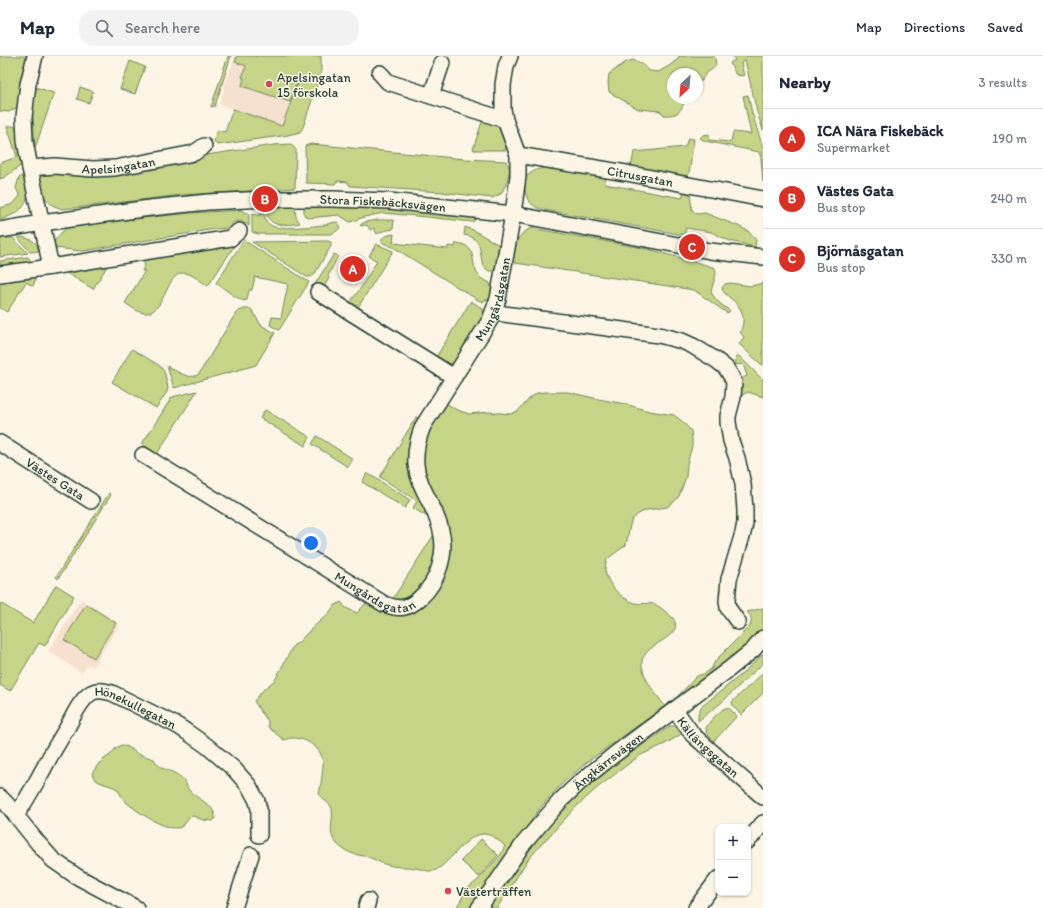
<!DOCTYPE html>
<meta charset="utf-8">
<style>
body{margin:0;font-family:Itim,sans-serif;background:#f2f2f3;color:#1f2937}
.controls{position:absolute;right:12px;bottom:12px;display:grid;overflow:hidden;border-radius:8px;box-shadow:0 1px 3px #0004}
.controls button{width:36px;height:36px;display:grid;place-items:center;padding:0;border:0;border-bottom:1px solid #e0e1e3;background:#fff;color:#1f2937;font:20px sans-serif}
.compass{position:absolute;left:667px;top:12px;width:36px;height:36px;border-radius:50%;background:#fff;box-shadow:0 1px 3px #0004;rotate:206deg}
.you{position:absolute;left:311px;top:487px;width:14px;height:14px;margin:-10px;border:3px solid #fff;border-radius:50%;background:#1a73e8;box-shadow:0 0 0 6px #1a73e833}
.badge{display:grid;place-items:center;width:26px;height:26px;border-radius:50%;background:#d93025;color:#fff;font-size:13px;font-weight:700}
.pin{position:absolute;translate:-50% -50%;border:2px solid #fff;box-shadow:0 1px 4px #0006}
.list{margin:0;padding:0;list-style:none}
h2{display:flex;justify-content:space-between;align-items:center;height:52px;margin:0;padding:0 16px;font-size:17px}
h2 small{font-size:13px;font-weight:400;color:#747a83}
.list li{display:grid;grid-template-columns:26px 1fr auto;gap:12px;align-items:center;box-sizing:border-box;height:60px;padding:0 16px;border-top:1px solid #e0e1e3}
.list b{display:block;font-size:15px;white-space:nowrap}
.list p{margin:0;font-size:13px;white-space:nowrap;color:#747a83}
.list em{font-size:13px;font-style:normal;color:#747a83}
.icon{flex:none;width:22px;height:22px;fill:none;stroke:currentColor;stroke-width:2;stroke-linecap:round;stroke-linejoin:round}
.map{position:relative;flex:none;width:763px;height:852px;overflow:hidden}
header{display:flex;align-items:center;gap:24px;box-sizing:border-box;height:56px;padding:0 20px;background:#fff;border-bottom:1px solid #e0e1e3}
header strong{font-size:19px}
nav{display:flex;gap:22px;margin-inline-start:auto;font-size:14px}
.search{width:280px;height:36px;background:#f2f2f3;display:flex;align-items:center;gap:10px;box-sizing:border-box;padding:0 14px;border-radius:16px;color:#747a83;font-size:15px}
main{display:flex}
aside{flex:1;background:#fff}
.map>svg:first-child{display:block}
</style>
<header>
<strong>Map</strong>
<div class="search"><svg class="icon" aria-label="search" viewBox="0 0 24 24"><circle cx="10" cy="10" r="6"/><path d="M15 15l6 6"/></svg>Search here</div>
<nav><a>Map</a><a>Directions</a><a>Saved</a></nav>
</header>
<main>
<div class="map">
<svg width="763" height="852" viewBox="0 0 763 852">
<rect width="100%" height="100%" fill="#fcf5e5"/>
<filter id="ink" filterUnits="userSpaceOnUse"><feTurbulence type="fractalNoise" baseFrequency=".025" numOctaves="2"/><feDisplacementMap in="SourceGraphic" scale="8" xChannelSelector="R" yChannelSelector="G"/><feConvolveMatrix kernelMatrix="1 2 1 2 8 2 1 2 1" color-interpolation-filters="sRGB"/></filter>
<g filter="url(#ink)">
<g fill="#f6e0d0">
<polygon points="235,0 320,0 301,63 283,71 219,48"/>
<polygon points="81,543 120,568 93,611 88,608 82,617 48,595"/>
</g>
<g fill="#c6d488" stroke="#72885e">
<polygon points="0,0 28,0 19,50 9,56 0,55"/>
<polygon points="228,0 231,0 215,50 211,51"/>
<polygon points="237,0 256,0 256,1 257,0 321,0 321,17 303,71 300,76 288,79 217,89 214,85 218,74 225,76 233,53 282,70 298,27 306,28 297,26 290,46 242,30 244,22 242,21 246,10 235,6"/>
<path d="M679 0H714C721 17 705 11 702 25H697V18H673V42H686C681 55 679 60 664 59L660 55 638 53 609 36 608 27 609 18 626 6 633 4 641 7 650 15 658 16 669 10 678 3Z"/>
<polygon points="733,0 763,0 763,74 757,56 745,4 741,7 744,20 736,19 730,7 735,4"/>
<polygon points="130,5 145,11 135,38 120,33"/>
<polygon points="35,31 54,37 35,92 32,48"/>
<polygon points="80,31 92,35 93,36 89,47 77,43"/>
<polygon points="748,39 752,57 763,92 763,126 761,102 759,96 705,85 700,82 703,79 709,78 709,84 731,86 733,76 751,78 743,40"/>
<path d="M483 63C499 69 506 75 506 94H474L473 93Z"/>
<polygon points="7,70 13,70 18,73 23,108 5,121 0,123 0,107 17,101"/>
<polygon points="688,82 694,83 689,118 686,120 631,111 634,96 685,91"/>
<polygon points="291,88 296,94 295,132 267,134 181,139 83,151 62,153 52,149 46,143 42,137 38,128 39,115 141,111 206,99 274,89"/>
<polygon points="311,88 465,103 506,105 510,113 507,126 501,138 492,142 441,136 350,130 348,126 337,125 335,128 306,127 305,90"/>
<path d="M552 111 606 121 605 128 682 142 684 135 690 137 692 154 697 158 705 157 738 170 748 175 756 184 755 191 730 185 711 176 686 172 684 179 545 154C541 153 536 152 533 149 524 143 524 130 526 121 536 112 539 113 552 111Z"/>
<path d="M25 117C31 145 28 154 0 164V152L13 148 20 140 16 132 19 122Z"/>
<polygon points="333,149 390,152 475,161 476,163 474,165 472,166 427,161 383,157 364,161 350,166 339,159 308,162 304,159 304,150"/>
<path d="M295 151 296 161 300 167C286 169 270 173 266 156H269L270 153Z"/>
<path d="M242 154 243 156 249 157V170C241 164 235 162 229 172L215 173 89 194 81 195 55 192 54 188 55 184 62 176 67 172 98 167 190 157Z"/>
<path d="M253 157 255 159H260L262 157 264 158C265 163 267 168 272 170 279 174 314 170 324 169 328 168 333 166 336 166 339 166 339 168 340 170 339 175 334 177 330 178H258L252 176V159Z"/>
<polygon points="377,164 394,164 393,173 383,175 377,178 374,172 370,174 368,170 365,169 361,170 360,169 365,166"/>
<path d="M465 171 473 174 499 189 496 211 493 215H489C474 207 489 182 464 179Z"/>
<path d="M531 172 648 193 706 209 715 212 716 218 711 235 712 238 717 245 730 255 727 257 694 234 509 206C514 191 516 179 531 172Z"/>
<path d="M394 178 393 187 448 193V190L455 191 456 187C481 189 467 211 482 223 484 224 488 226 490 227V229L492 232 491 242 488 244H484L483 246 478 244 393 191 383 187 381 184C383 180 389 179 394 178Z"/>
<path d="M19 181C28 182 37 184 39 195L30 196 19 183Z"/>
<polygon points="7,182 13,182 28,197 0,201 0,183"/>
<polygon points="243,185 245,185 309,226 279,274 270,269 272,261 281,262 288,228 255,221 252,234 249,234 247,244 244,245 234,240 216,227"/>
<polygon points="328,185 331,186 331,190 314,219 310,221 307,221 252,186"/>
<path d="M237 186 208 230C202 226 191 217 184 217 167 216 165 254 148 257 140 258 131 251 125 247L145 215H142L145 208 140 204Z"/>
<polygon points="376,188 393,195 357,253 348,249 360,233 377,205 369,200"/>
<polygon points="334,198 338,200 328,220 329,222 323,233 315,228"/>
<polygon points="28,201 29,202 31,209 0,214 0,205"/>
<polygon points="109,207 93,233 63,215"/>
<polygon points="36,219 36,222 33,230 26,226 7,256 0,252 0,223"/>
<path d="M730 227 751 230 763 227V310L739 288 744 281 740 276C747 262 742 251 730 242 726 238 723 237 722 232L725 228Z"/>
<path d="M471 245 483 253 485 261 456 306C448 311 443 306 436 301Z"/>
<path d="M244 253H251L261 269 275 277 256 309 174 332 167 310C177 315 189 325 199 318L236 257 239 255Z"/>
<polygon points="132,293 160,310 163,314 165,318 168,332 167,336 156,352 112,326"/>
<path d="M736 300H739L763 324V341L748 336 737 342C738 331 736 324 747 320L743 308 735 309Z"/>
<polygon points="197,335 157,398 142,388 172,341"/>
<path d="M545 336H568L598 343 625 348 649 355 674 359 683 366 691 375 692 383V390L687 408 686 421 679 440 675 445 667 451 647 454 638 458 632 464 630 469 626 489 607 503C606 507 605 511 605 515 608 529 621 543 635 547 641 549 648 546 653 548 658 549 662 553 666 556 668 558 671 560 673 562 687 583 638 587 642 610 645 626 656 638 665 650L587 706 564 726 542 750 513 789 469 852H456L468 832 478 824 501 798 505 790C499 785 492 778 484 778 466 778 451 806 436 814 429 817 422 813 415 812 406 810 397 812 388 809 381 808 375 803 368 801 365 800 362 800 359 799 350 798 339 792 334 784 328 775 334 763 332 753 331 747 321 744 319 738 321 730 323 713 323 706 322 692 306 682 293 682 290 682 287 683 284 684L268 671V665L261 656 254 645 265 632 275 624 293 590 300 585 308 576 329 557 334 550 341 546 346 552 357 557 368 545 398 559 445 511 423 420V388L428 374 445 346 455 353 469 358 489 356 511 358 518 355 529 343 537 337Z"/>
<polygon points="265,354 310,381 305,390 260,362"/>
<polygon points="416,361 420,362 414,377 429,462 413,452 417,445 380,421"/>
<polygon points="317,380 353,403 348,411 312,388"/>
<polygon points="367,417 410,444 405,452 362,426"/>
<polygon points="109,437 111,439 58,523 56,521"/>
<path d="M435 477C436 482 437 487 436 492 435 508 429 524 418 535 414 539 407 542 402 546L392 544Z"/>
<polygon points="56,529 74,540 45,590 39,587 10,635 0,629 0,547 33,567"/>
<polygon points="86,548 116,567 94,602 64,584"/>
<path d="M763 552V575L733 602 674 644 697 620 706 617 712 612 715 605 750 570C752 563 752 561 747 556Z"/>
<polygon points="763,598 763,607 721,647 698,665 698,658 701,651 742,618"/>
<polygon points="763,617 763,637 741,659 733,650 732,646"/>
<path d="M726 652 730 653 737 660 714 685C711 682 706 678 706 674 705 668 719 657 723 653Z"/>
<path d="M670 670H676L680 671 683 677 665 688 641 699 631 706 597 732 576 751 539 791 527 805 497 852H489C510 817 534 785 563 755 574 743 585 732 598 721 621 703 646 687 670 670Z"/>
<path d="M121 689 128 691 138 698 154 703C161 716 169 712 179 720 181 721 184 724 185 726 187 729 187 732 189 734 197 744 216 748 215 763L213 765 203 764 193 760 189 761C187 764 185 769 181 771 168 777 136 755 126 746 122 742 120 737 117 733 109 727 94 729 92 717L100 706 110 699 116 692Z"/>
<polygon points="481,783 498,799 479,821 461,805"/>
</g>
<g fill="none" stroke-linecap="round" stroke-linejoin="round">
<defs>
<g id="minor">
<polyline points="35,0 28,28 24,61 25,85 30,112 51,211"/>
<polyline points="380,17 388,26 505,64"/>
<polyline points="431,40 442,7"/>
<path id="s1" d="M518 99 626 117 763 143"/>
<path id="s2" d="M30 112 55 110 93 113 115 112 194 97 204 90"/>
<path id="s3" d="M0 174 42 167 150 152 208 146 265 143H332L389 145 513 158 710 195 763 201"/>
<polyline points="0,218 51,211 231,182 239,175"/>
<polyline points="318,236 454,321"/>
<polyline points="494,255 504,258 659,279 682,285 693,290 716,304 726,312 731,320 734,326 733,341 728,360 728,366 731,385 737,402 743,428 745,454 745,467 743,477 729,523 727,545 728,552 738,566"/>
<path id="s4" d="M0 387 91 445"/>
<path id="s5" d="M143 399 384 548C399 554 408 553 420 542 438 526 447 498 441 475 440 469 437 463 435 457 428 441 418 427 416 409 415 396 418 382 423 370L490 264 498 243 513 158 518 120V99L505 64 503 53V29L506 10 510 0"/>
<path id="s6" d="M675 654 693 679 763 741"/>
<polyline points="0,741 6,747 38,787 53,804 76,820 136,852"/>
<path id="s7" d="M16 759C27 744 35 728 44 712 51 698 59 685 67 672 73 661 80 644 91 637 98 633 104 635 112 637L178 670 187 676 207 690 234 713 249 730 257 745 259 753V779"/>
<polyline points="748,785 763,767"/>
<polyline points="234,852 251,799"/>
<polyline points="366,852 368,845"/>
<path id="s8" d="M479 852 524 787 561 744 579 727 615 698 728 614 753 594 763 582"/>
<polyline points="696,852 718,823"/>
</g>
</defs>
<use href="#minor" stroke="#1f3d34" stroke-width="18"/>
<use href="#minor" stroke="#fcf5e5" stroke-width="15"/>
</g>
</g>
<g fill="#d1495b" stroke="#fcf5e5" stroke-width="1.5">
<circle cx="269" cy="28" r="4"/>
<circle cx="448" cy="835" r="4"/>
</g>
<g text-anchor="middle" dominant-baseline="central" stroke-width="3" stroke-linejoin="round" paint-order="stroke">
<g font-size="13" fill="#1f3d34" stroke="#fcf5e5" text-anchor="start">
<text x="277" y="21">Apelsingatan<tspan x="277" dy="15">15 förskola</tspan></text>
<text x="456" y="835">Västerträffen</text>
</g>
<g font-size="13" fill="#1f3d34" stroke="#fcf5e5">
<text stroke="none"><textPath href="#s2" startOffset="89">Apelsingatan</textPath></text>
<text stroke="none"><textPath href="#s1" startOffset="124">Citrusgatan</textPath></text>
<text stroke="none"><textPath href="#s3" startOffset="385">Stora Fiskebäcksvägen</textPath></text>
<text stroke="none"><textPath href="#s5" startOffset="653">Mungårdsgatan</textPath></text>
<text stroke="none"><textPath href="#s4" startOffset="66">Västes Gata</textPath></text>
<text stroke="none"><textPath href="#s5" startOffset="271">Mungårdsgatan</textPath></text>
<text stroke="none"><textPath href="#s7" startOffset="192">Hönekullegatan</textPath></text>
<text stroke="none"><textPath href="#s6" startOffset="50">Källängsgatan</textPath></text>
<text stroke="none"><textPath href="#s8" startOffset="197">Ängkärrsvägen</textPath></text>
</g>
</g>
</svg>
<div class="controls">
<button>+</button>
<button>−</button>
</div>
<svg class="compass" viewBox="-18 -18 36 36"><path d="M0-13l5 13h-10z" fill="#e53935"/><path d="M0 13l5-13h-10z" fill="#747a83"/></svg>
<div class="you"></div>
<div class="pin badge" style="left:353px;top:213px">A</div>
<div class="pin badge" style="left:265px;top:143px">B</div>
<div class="pin badge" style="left:692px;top:191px">C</div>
</div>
<aside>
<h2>Nearby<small>3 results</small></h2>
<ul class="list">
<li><span class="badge">A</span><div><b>ICA Nära Fiskebäck</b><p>Supermarket</p></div><em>190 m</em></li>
<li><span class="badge">B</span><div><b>Västes Gata</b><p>Bus stop</p></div><em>240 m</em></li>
<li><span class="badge">C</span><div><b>Björnåsgatan</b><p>Bus stop</p></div><em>330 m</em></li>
</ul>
</aside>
</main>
